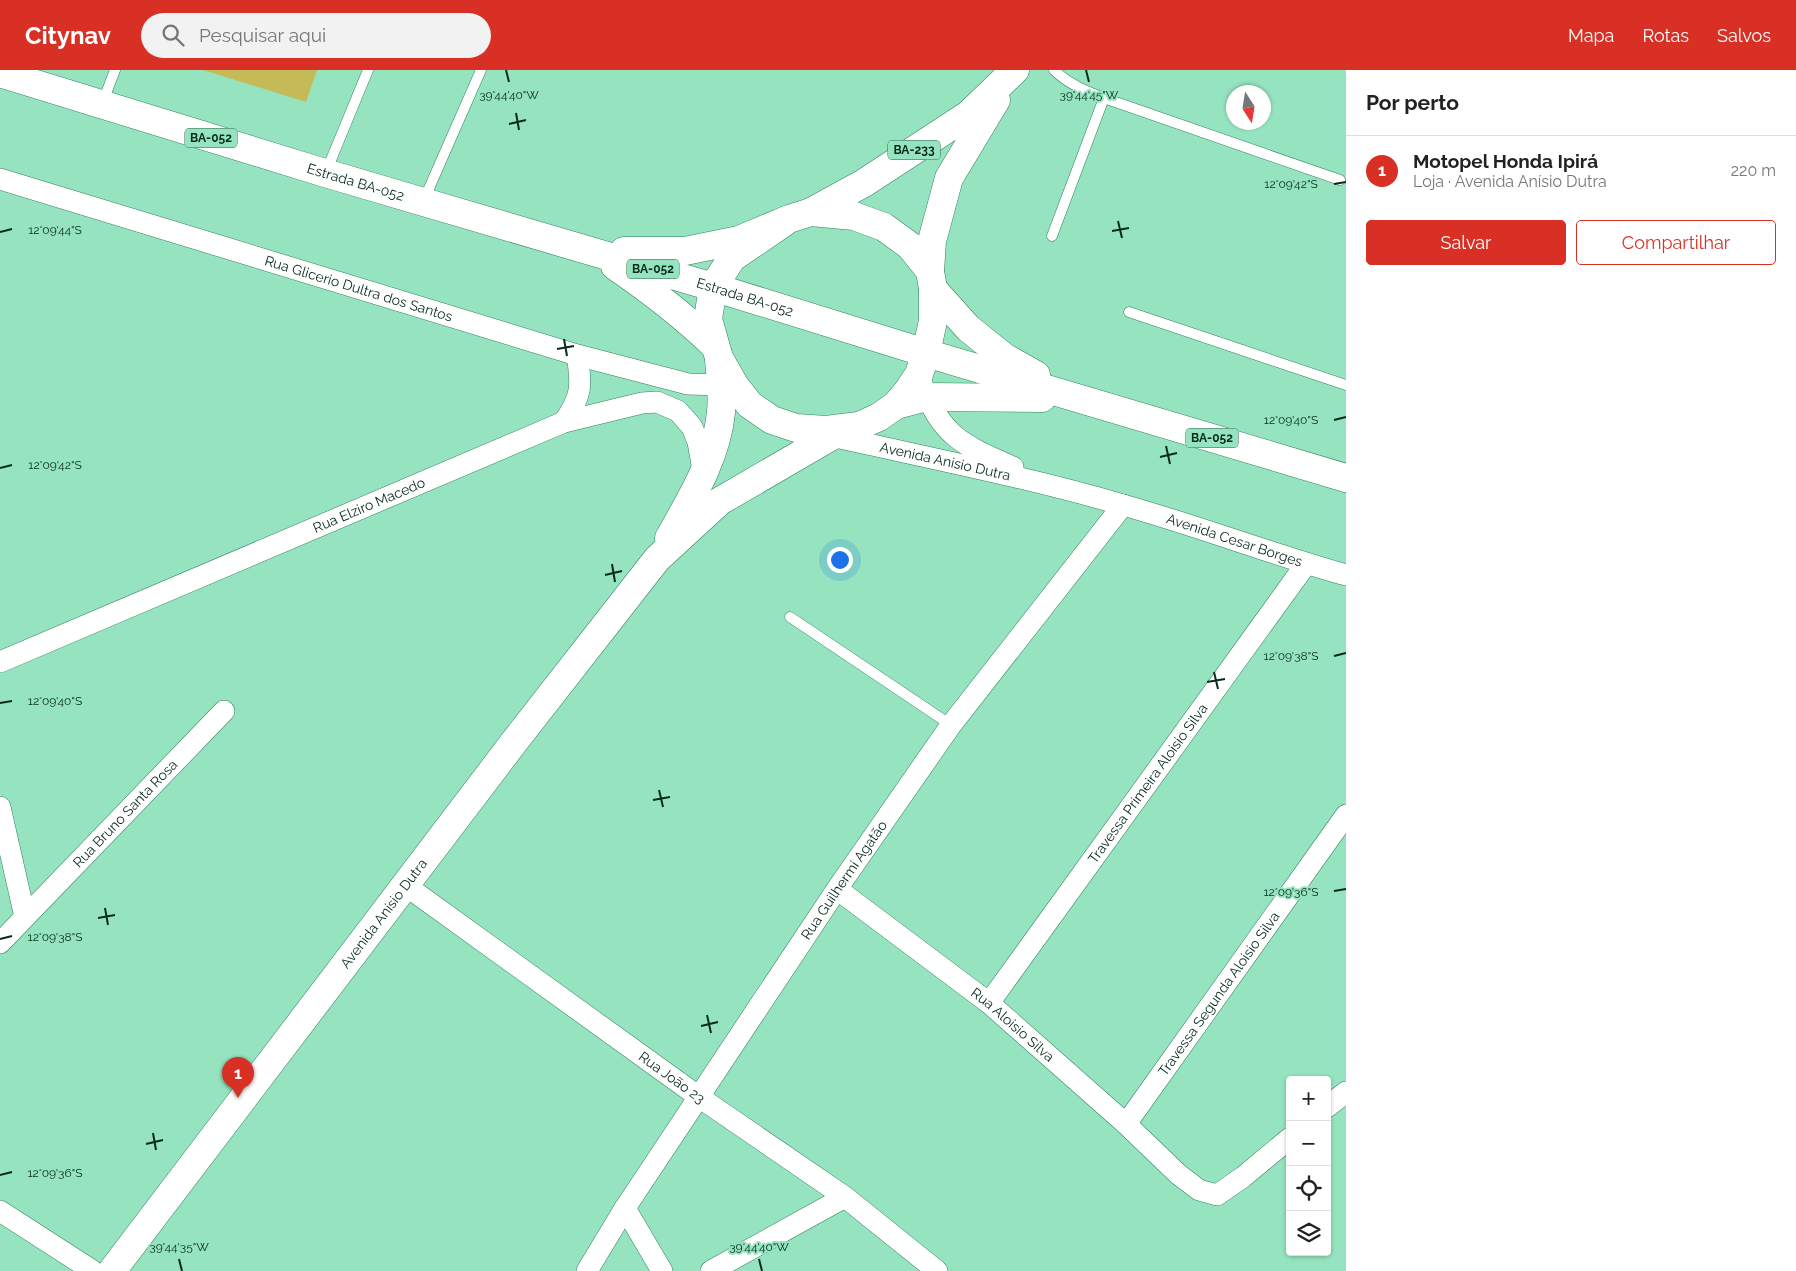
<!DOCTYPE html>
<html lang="pt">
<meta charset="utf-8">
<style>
body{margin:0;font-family:Raleway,sans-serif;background:#f2f2f2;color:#222}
.controls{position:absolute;right:15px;bottom:15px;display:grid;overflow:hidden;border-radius:5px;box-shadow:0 1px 4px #0004}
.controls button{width:45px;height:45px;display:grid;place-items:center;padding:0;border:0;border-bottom:1px solid #e0e0e0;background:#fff;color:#222;font:25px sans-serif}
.compass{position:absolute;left:1226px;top:15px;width:45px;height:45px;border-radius:50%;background:#fff;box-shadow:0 1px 4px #0004;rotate:168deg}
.you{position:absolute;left:839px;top:489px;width:18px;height:18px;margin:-12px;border:4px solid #fff;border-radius:50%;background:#1a73e8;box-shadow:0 0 0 8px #1a73e833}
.badge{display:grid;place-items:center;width:32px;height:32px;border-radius:50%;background:#d93025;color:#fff;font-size:16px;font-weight:700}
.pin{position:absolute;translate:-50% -41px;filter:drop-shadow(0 1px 2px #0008)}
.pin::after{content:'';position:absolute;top:26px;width:18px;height:15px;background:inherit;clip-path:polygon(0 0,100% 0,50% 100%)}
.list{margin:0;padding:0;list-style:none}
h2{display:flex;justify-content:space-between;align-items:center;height:65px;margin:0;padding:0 20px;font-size:21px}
h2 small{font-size:16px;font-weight:400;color:#767676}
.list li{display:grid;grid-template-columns:32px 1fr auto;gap:15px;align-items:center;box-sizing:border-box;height:70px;padding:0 20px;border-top:1px solid #e0e0e0}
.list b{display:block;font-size:19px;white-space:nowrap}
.list p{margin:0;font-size:16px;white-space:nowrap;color:#767676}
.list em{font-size:16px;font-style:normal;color:#767676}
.actions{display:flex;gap:10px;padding:15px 20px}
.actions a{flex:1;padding:11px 0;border:1px solid #d93025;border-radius:5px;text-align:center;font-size:18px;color:#d93025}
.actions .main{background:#d93025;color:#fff}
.icon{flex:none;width:28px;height:28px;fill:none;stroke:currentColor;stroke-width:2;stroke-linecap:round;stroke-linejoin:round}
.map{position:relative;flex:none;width:1346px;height:1201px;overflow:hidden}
header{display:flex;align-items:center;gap:30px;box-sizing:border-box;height:70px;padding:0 25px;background:#d93025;color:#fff}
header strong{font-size:24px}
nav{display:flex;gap:28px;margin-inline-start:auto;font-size:18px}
.search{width:350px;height:45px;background:#f2f2f2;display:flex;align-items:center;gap:12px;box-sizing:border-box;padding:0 18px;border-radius:28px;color:#767676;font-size:19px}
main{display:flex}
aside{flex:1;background:#fff}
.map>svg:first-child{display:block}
</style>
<header>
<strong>Citynav</strong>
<div class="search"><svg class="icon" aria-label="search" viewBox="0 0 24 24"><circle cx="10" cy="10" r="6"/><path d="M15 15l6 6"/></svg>Pesquisar aqui</div>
<nav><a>Mapa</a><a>Rotas</a><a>Salvos</a></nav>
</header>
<main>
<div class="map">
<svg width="1346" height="1201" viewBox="0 0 1346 1201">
<rect width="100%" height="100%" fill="#95e4bf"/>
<polygon fill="#c5ba58" points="203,0 317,0 306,32"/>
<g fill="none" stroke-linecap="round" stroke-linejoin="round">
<defs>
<g id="service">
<path d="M1054 0C1068 14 1086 21 1104 28L1340 110"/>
<polyline points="102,34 115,0"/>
<polyline points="326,102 368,0"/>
<polyline points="423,132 481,0"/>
<polyline points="1052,166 1104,28"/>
<polyline points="1129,242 1346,315"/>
<polyline points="790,547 951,655"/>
</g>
<g id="minor">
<path id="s1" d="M0 109 577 285 688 314 721 315"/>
<path d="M922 314C941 367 965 376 1013 397"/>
<path d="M564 352C582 326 582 315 577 285"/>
<path id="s2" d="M832 366C929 388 1027 407 1123 435 1198 456 1271 484 1346 505"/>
<path id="s3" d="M0 592 564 352 642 333 657 332 678 341 692 357 698 372 704 406"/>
<polyline points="0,737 25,847"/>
<path id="s4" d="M405 815 699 1027 845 1127 937 1201"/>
<path id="s5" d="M837 819 989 933 1126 1054 1178 1104 1199 1120 1217 1125 1243 1107 1290 1068"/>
<path id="s6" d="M0 873 224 641"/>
<path id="s7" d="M989 933 1306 494"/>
<polyline points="1327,1037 1346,1022"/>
<path id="s8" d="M1126 1054 1346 745"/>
<polyline points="625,1138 662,1201"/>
<polyline points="0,1141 93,1201"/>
<path id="s9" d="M587 1201 625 1138 837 819 951 655 1123 435"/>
<polyline points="711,1201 845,1127"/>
</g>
<g id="secondary">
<path d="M669 468C691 429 717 387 721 342 723 324 720 306 719 288"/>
<path id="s10" d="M112 1201 514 672 657 489 720 431 832 366 853 358"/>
</g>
<g id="primary">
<path id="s11" d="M0 3 325 103 713 217 926 283 1346 408"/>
<polyline points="811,142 864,113 968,45 1015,0"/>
<polyline points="624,181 685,181 739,170 789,149 811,142 854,146 884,157 910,176 930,201 933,219 933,251 926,283 919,304 907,322 896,335 879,347 859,356 826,360 796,358 772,350 750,335 735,316 719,288 708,249 713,217 732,188 789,149"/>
<path d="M615 196C650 220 684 246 715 276"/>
<polyline points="930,201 932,171 949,108 996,30"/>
<polyline points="933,219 968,258 1004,287 1036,305"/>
<polyline points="896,335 927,327 1042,328"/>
</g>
</defs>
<use href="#service" stroke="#318160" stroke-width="11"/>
<use href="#minor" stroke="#318160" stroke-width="22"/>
<use href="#secondary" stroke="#318160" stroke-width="29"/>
<use href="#primary" stroke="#318160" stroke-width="29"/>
<use href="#service" stroke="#fff" stroke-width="10"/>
<use href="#minor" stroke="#fff" stroke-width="21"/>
<use href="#secondary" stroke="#fff" stroke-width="28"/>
<use href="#primary" stroke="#fff" stroke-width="28"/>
</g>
<path fill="none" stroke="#082b1d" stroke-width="2" d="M506 0 509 12M1086 0 1089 12M516 43 519 60M509 54 526 50M1334 114 1346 112M1118 151 1122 168M1112 161 1129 158M0 162 12 159M564 269 567 286M557 279 574 276M1334 350 1346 347M1166 376 1170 394M1160 387 1177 383M0 398 12 395M612 494 615 512M605 505 622 501M1334 586 1346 583M1214 602 1218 619M1207 612 1225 609M0 633 12 631M659 720 663 737M653 730 670 727M1334 821 1346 819M105 838 108 855M98 848 115 845M0 869 12 866M707 945 711 963M701 956 718 952M153 1063 156 1080M146 1074 163 1070M0 1105 12 1102M179 1189 182 1201M759 1189 762 1201"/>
<g text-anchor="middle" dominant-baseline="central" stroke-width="4" stroke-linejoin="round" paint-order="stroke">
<g fill="#95e4bf" stroke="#32624e" stroke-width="1">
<rect x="185" y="58.5" width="52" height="19" rx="4"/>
<rect x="888" y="70.5" width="52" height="19" rx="4"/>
<rect x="627" y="189.5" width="52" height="19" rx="4"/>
<rect x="1186" y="358.5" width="52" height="19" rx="4"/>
</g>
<g font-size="12" font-weight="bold" fill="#082b1d">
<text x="211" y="68">BA-052</text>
<text x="914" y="80">BA-233</text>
<text x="653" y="199">BA-052</text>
<text x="1212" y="368">BA-052</text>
</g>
<g font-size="14" fill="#082b1d" stroke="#95e4bf">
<text stroke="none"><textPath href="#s11" startOffset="372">Estrada BA-052</textPath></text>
<text stroke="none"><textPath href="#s1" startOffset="375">Rua Glicerio Dultra dos Santos</textPath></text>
<text stroke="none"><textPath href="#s11" startOffset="778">Estrada BA-052</textPath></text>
<text stroke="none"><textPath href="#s2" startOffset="116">Avenida Anisio Dutra</textPath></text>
<text stroke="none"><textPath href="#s3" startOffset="401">Rua Elziro Macedo</textPath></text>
<text stroke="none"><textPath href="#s2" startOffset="416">Avenida Cesar Borges</textPath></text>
<text stroke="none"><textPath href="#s7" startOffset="271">Travessa Primeira Aloisio Silva</textPath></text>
<text stroke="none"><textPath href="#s6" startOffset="180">Rua Bruno Santa Rosa</textPath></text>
<text stroke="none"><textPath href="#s9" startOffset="468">Rua Guilhermi Agatão</textPath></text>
<text stroke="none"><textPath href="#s10" startOffset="449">Avenida Anísio Dutra</textPath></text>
<text stroke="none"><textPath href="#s8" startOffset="160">Travessa Segunda Aloisio Silva</textPath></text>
<text stroke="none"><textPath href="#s5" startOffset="222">Rua Aloisio Silva</textPath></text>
<text stroke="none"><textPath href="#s4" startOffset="329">Rua João 23</textPath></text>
</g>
</g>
<g font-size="12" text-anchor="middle" fill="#082b1d" stroke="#95e4bf" stroke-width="4" stroke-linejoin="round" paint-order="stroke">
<text x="509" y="29">39°44'40"W</text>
<text x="1089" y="29">39°44'45"W</text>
<text x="1291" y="118">12°09'42"S</text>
<text x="55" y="164">12°09'44"S</text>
<text x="1291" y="354">12°09'40"S</text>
<text x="55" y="399">12°09'42"S</text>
<text x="1291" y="590">12°09'38"S</text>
<text x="55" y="635">12°09'40"S</text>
<text x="1291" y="826">12°09'36"S</text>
<text x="55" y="871">12°09'38"S</text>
<text x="55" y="1107">12°09'36"S</text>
<text x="179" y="1181">39°44'35"W</text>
<text x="759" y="1181">39°44'40"W</text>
</g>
</svg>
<div class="controls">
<button>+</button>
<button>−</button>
<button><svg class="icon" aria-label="locate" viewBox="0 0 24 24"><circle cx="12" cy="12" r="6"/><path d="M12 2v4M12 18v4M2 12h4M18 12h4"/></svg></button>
<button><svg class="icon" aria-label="layers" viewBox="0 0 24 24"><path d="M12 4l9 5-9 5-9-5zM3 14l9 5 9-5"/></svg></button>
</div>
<svg class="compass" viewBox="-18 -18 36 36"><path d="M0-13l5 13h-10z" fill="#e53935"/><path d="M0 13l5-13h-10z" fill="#767676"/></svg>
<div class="you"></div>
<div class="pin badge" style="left:238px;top:1028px">1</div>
</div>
<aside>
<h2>Por perto<small></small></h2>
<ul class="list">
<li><span class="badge">1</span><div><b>Motopel Honda Ipirá</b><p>Loja · Avenida Anísio Dutra</p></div><em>220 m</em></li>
</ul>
<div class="actions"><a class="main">Salvar</a><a>Compartilhar</a></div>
</aside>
</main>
